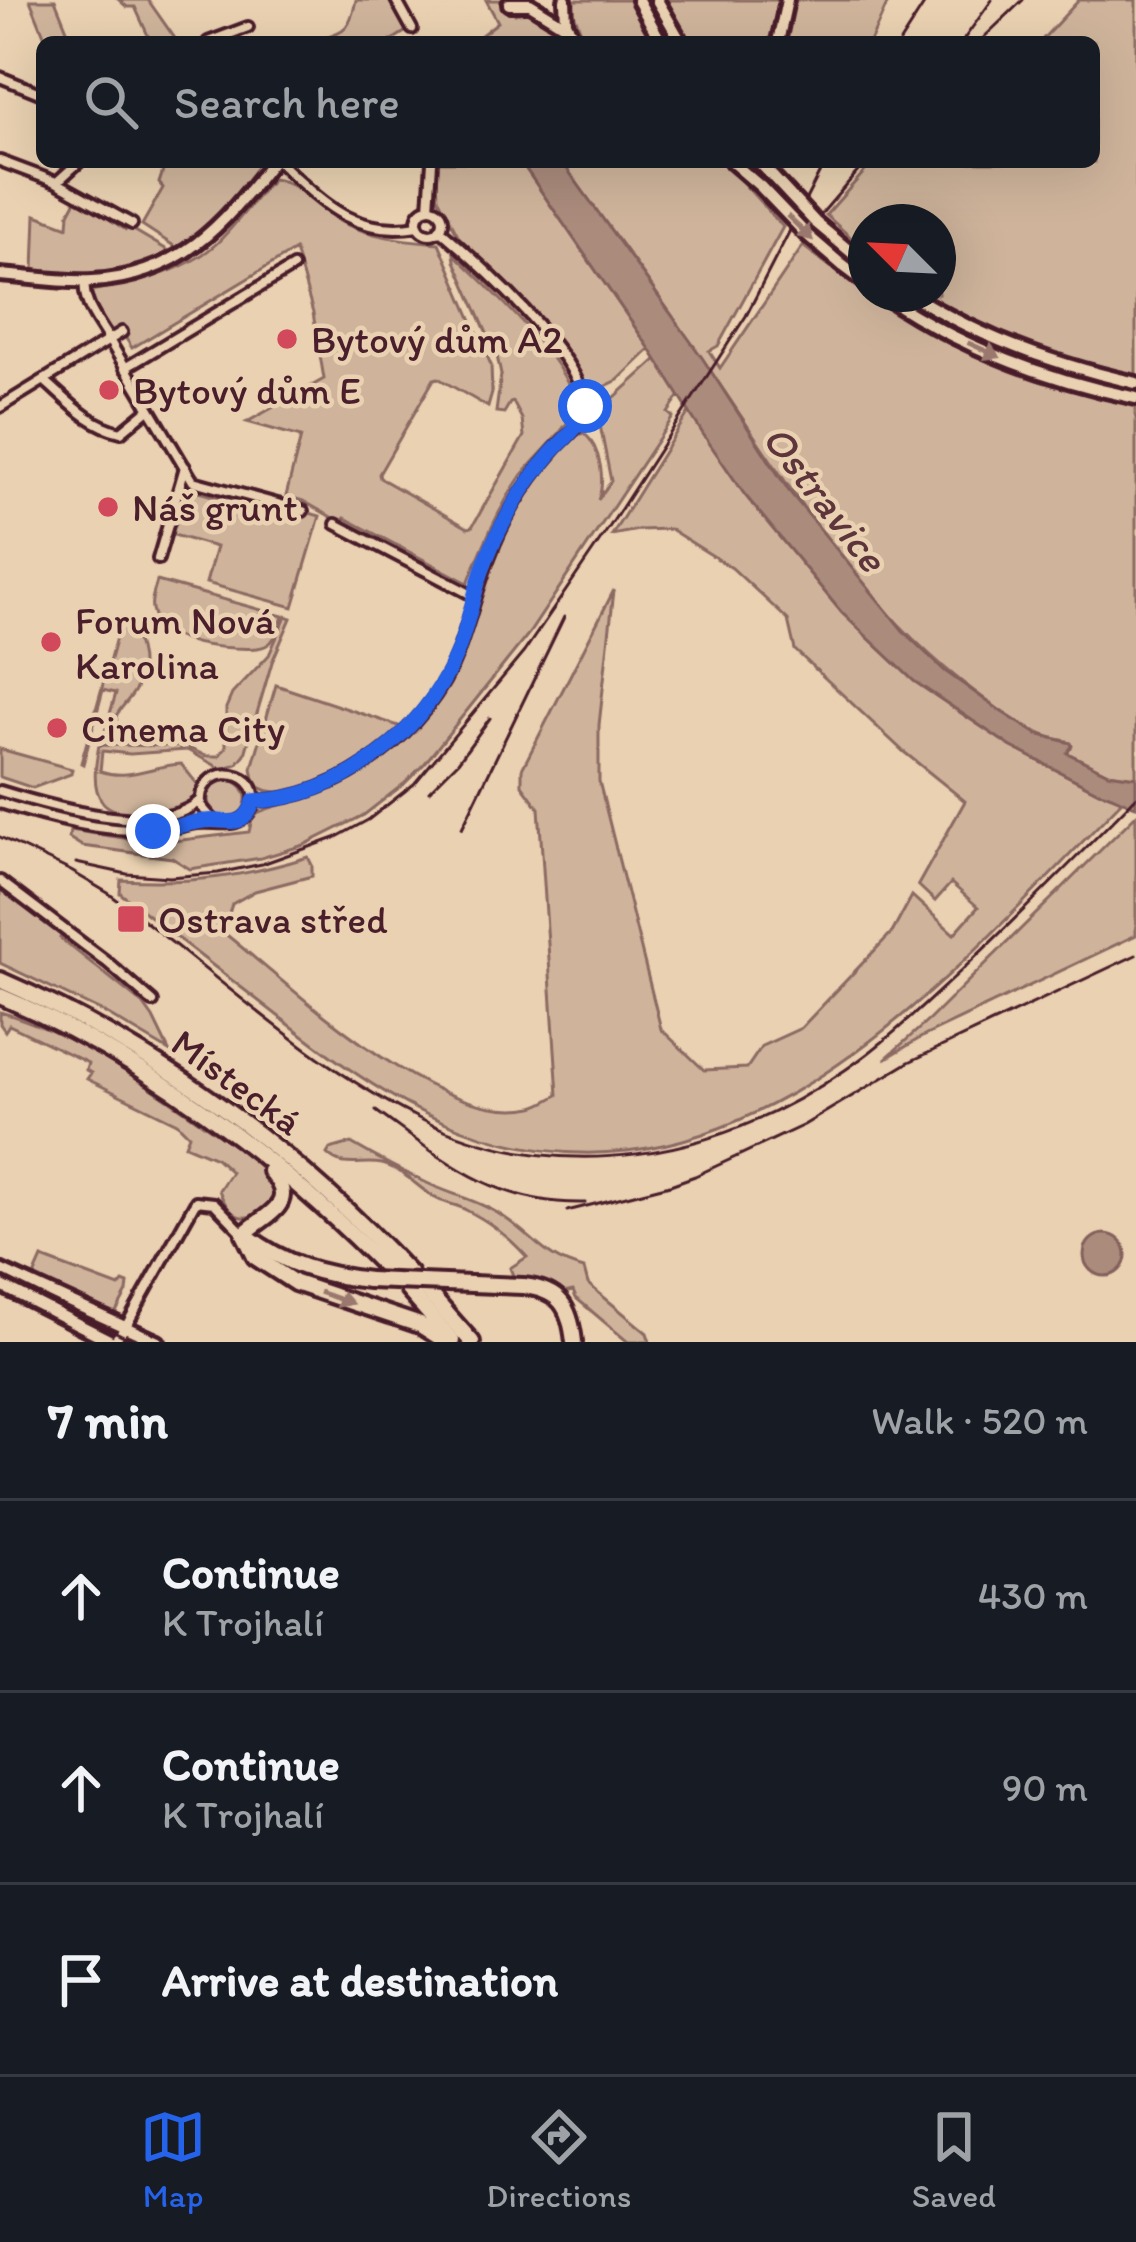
<!DOCTYPE html>
<meta charset="utf-8">
<style>
body{margin:0;font-family:Itim,sans-serif;background:#20242c;color:#f1f3f6}
.compass{position:absolute;left:848px;top:204px;width:108px;height:108px;border-radius:50%;background:#171b24;box-shadow:0 12px 48px #0002;rotate:294deg}
.stop{position:absolute;width:36px;height:36px;margin:-27px;border:9px solid #2563eb;border-radius:50%;background:#fff}
.stop.end{background:#2563eb;border-color:#fff;box-shadow:0 3px 12px #0008}
.list{margin:0;padding:0;list-style:none}
h2{display:flex;justify-content:space-between;align-items:center;height:156px;margin:0;padding:0 48px;font-size:51px}
h2 small{font-size:39px;font-weight:400;color:#9ea1a6}
.list li{display:grid;grid-template-columns:78px 1fr auto;gap:36px;align-items:center;box-sizing:border-box;height:192px;padding:0 48px;border-top:3px solid #363941}
.list b{display:block;font-size:45px;white-space:nowrap}
.list p{margin:0;font-size:39px;white-space:nowrap;color:#9ea1a6}
.list em{font-size:39px;font-style:normal;color:#9ea1a6}
.icon{flex:none;width:66px;height:66px;fill:none;stroke:currentColor;stroke-width:2;stroke-linecap:round;stroke-linejoin:round}
.map{position:relative;flex:none;width:1136px;height:1342px;overflow:hidden}
.search{position:absolute;background:#171b24;box-shadow:0 12px 48px #0002;left:36px;right:36px;top:36px;height:132px;display:flex;align-items:center;gap:30px;box-sizing:border-box;padding:0 42px;border-radius:18px;color:#9ea1a6;font-size:45px}
.sheet{height:732px;background:#171b24}
nav{display:flex;justify-content:space-around;align-items:center;box-sizing:border-box;height:168px;border-top:3px solid #363941;background:#171b24;font-size:33px;color:#9ea1a6}
nav a{display:grid;justify-items:center;gap:6px}
nav .on{color:#2563eb}
.map>svg:first-child{display:block}
</style>
<div class="map">
<svg width="1136" height="1342" viewBox="0 0 1136 1342">
<rect width="100%" height="100%" fill="#e9d1b1"/>
<filter id="ink" filterUnits="userSpaceOnUse"><feTurbulence type="fractalNoise" baseFrequency=".00833" numOctaves="2"/><feDisplacementMap in="SourceGraphic" scale="24" xChannelSelector="R" yChannelSelector="G"/><feConvolveMatrix kernelMatrix="1 2 1 2 8 2 1 2 1" color-interpolation-filters="sRGB"/></filter>
<g filter="url(#ink)">
<g fill="#cfb49b" stroke="#8c6a63" stroke-width="3">
<polygon points="30,0 55,0 70,37 57,42 47,42"/>
<polygon points="119,0 148,0 176,40 175,42 151,42 135,7 127,7"/>
<path d="M356 0H391L408 30 389 42H311C342 30 349 35 356 0Z"/>
<path d="M486 0H507L515 14C538 8 555 22 566 42H477L475 40 498 22Z"/>
<polygon points="574,0 629,0 652,42 585,42 573,11"/>
<polygon points="667,0 780,0 769,42 689,42"/>
<polygon points="792,0 889,0 870,42 783,42"/>
<path d="M1079 0H1136V376C1060 358 992 336 925 294H938V222H866V251L826 215 873 162H1094V42H1040Z"/>
<polygon points="166,162 264,162 221,219 177,248 142,225 163,188 159,183"/>
<polygon points="436,162 521,162 650,349 618,380 591,393 564,352 528,307 459,237 438,197"/>
<path d="M562 162H724L783 227 718 346 709 351 720 368 803 246C862 292 923 333 992 363 1038 384 1088 394 1136 406V777L1108 773 1066 752 1067 741C1033 736 1006 716 979 695 859 608 784 477 701 357 656 291 608 227 562 162Z"/>
<path d="M272 179C299 180 320 213 345 224 375 238 406 240 439 243L491 365 492 393 488 407 438 378 434 379 379 474 380 478 468 528 472 527 524 436 522 419 513 402 510 403 504 413 496 412 501 375 497 356 455 261 454 254C481 280 584 373 573 412 568 428 533 460 521 476 498 509 483 546 468 583L345 518 342 523 303 501 286 496 301 437 247 422 324 379 313 313 295 250 132 348 120 329 107 337 84 292C128 284 182 275 216 244 236 225 254 200 272 179Z"/>
<path d="M77 198 126 230 130 228 174 254C123 280 89 275 34 270L36 215 68 227 69 213Z"/>
<path d="M657 359 681 394 668 413 673 417 530 632 425 763 405 783 364 815 304 845 261 858 190 869 172 858 82 846 69 838 70 830 157 843 249 832 253 815C270 806 288 804 306 797 359 777 411 743 442 693 464 659 470 619 484 582 499 538 521 497 550 462 560 450 570 436 584 433 602 449 605 483 598 500L611 481 600 425 614 398Z"/>
<path d="M689 412 745 495 842 613 914 681 1010 746 1099 792 1115 795 1122 801C945 982 723 1247 439 1120 375 1092 319 1048 264 1005 216 968 168 931 120 893L121 880C190 884 243 877 308 857L312 865V876L255 891 232 904 223 932C295 989 436 1127 533 1107 542 1105 550 1099 558 1095L539 808 522 785V769L614 590 599 725V781L661 1029 704 1070 747 1068 762 1046 801 1028 893 931 912 896 954 934 978 907 951 883 935 901 918 885 965 801 904 752 795 650 788 620 732 568 670 529 638 530 612 535Z"/>
<polygon points="188,477 193,481 191,490 299,520 303,511 320,516 293,607 206,583 216,547 170,534"/>
<path d="M157 581 283 616C281 624 277 635 271 642 262 651 246 648 234 648 208 647 158 641 152 609 150 599 155 590 157 581Z"/>
<path d="M286 616 291 618 272 662 245 754 237 764 222 769 187 750 130 754 102 751 100 771C129 781 153 765 181 764L199 786C195 796 192 803 183 808 166 818 114 818 102 801 91 786 96 762 99 745L185 746 206 756H219L226 747V708L232 694 269 655Z"/>
<path d="M120 623C140 631 145 664 138 684 134 696 122 705 116 716L120 740 103 738 116 693 103 690 83 764 81 763Z"/>
<path d="M276 685 402 727C374 752 291 814 255 784L252 768Z"/>
<polygon points="0,749 72,769 71,774 33,788 0,777"/>
<circle cx="227" cy="799" r="19"/>
<polygon points="1136,815 1136,935 922,1037 885,1059 930,1019"/>
<polygon points="0,885 64,932 60,938 143,1004 153,1018 169,1051 105,1013 0,963"/>
<path d="M0 1012C75 1033 142 1081 205 1125 226 1140 256 1157 270 1180 276 1189 274 1196 271 1206 245 1225 230 1220 219 1190L231 1172 216 1158 185 1145 189 1135 177 1123 87 1079 91 1073 86 1070 88 1063 9 1025 5 1031 0 1024Z"/>
<path d="M351 1143C375 1157 401 1171 427 1183 452 1195 481 1201 505 1218 536 1239 544 1259 584 1269L588 1284 647 1333 650 1342H628L576 1298 573 1291 564 1293 536 1279 514 1278 510 1268 527 1257C509 1237 491 1222 466 1210 458 1205 448 1204 439 1200 419 1190 404 1169 382 1164 362 1160 342 1170 327 1154L330 1149Z"/>
<polygon points="42,1258 119,1287 123,1282 128,1284 127,1292 116,1312 106,1312 36,1278 35,1274"/>
</g>
<g fill="#aa8b7c" stroke="#84605c" stroke-width="3">
<path d="M521 162H562L701 356 789 491 905 633 945 671 1002 712 1037 734 1071 743 1072 746 1067 753 1108 773 1136 777V806C1122 802 1114 795 1099 792L1010 746 914 681 842 613 745 495 703 434 650 349Z"/>
<circle cx="1105" cy="1255" r="21"/>
</g>
<polygon fill="#e9d1b1" points="458,2 478,34 464,42 428,42 417,26"/>
<g fill="none" stroke-linecap="round" stroke-linejoin="round">
<defs>
<g id="street">
<polyline points="396,0 412,29"/>
<polyline points="208,42 248,27"/>
<polyline points="0,77 42,94"/>
<polyline points="0,161 56,182 132,224"/>
<path d="M279 162C322 202 353 237 418 226"/>
<polyline points="58,181 79,162"/>
<polyline points="429,208 432,162"/>
<circle cx="430" cy="221" r="13"/>
<path d="M85 281C82 303 98 321 109 340L122 332"/>
<polyline points="125,368 293,267"/>
<path d="M45 381C69 402 89 425 121 432L149 409"/>
<polyline points="0,407 109,340 193,481 303,511"/>
<polyline points="336,524 474,596"/>
<polyline points="158,559 185,467"/>
<path d="M0 791C49 806 156 838 198 802"/>
<path d="M254 801C340 799 428 732 458 652 476 602 485 554 513 507 525 486 540 466 556 448 564 439 575 431 581 421 585 415 586 410 585 403 576 350 480 264 439 229"/>
<path d="M0 803C60 822 129 840 191 824 208 820 223 826 236 822 245 819 252 812 254 802 260 767 196 762 201 806L213 820"/>
<polyline points="0,881 107,962 153,1002"/>
<polyline points="113,1342 125,1328 196,1201 214,1203 243,1233"/>
</g>
<g id="secondary">
<polyline points="565,0 566,22 575,42"/>
<polyline points="638,0 661,42"/>
<polyline points="657,0 681,42"/>
<polyline points="509,4 530,4 567,27"/>
<polyline points="778,42 787,0"/>
<polyline points="732,162 761,187"/>
<polyline points="759,162 774,178"/>
<polyline points="852,253 866,264"/>
<polyline points="842,265 866,283"/>
<path d="M0 275C30 277 63 283 93 281 179 276 223 226 272 162"/>
<path d="M881 294C958 347 1045 379 1136 398"/>
<path d="M910 294C980 338 1055 365 1136 383"/>
<polyline points="0,1270 158,1342"/>
<polyline points="0,1285 113,1342"/>
</g>
<g id="highway">
<path d="M0 980C155 1047 295 1150 410 1274"/>
<path d="M0 996C148 1059 279 1159 391 1273"/>
<polyline points="244,1234 255,1257 295,1283 420,1325 447,1342"/>
<path d="M244 1234C265 1214 301 1205 270 1171"/>
<path d="M247 1236C285 1265 322 1275 369 1280"/>
<path d="M523 1286C560 1290 570 1306 574 1342"/>
<polyline points="408,1290 452,1340"/>
<polyline points="426,1290 472,1342"/>
</g>
</defs>
<use href="#street" stroke="#4a1f2b" stroke-width="16"/>
<use href="#secondary" stroke="#4a1f2b" stroke-width="20"/>
<use href="#highway" stroke="#4a1f2b" stroke-width="22"/>
<use href="#street" stroke="#e9d1b1" stroke-width="8"/>
<use href="#secondary" stroke="#e9d1b1" stroke-width="10"/>
<use href="#highway" stroke="#e9d1b1" stroke-width="14"/>
<polyline stroke="#4a1f2b" stroke-width="3" points="0,1275 136,1342"/>
<g stroke="#4a1f2b" stroke-width="3">
<polyline points="964,39 992,0"/>
<polyline points="900,42 927,0"/>
<polyline points="979,42 1023,0"/>
<polyline points="817,219 866,162"/>
<polyline points="429,791 458,762 490,718"/>
<polyline points="462,828 564,617"/>
<path d="M0 837 71 871 108 893C209 967 304 1061 416 1117 559 1189 718 1159 845 1070 888 1041 924 1005 962 970 1021 914 1079 855 1136 797"/>
<polyline points="76,863 127,874 170,877 218,873 262,864 335,838 368,820 414,784 524,652 610,526 746,316 825,162"/>
<path d="M376 1111C445 1161 495 1205 585 1203"/>
<polyline points="567,1211 670,1185 695,1176 804,1125 909,1062 1136,955"/>
</g>
<defs>
<g id="secondary-bridge">
<polyline points="774,178 815,222 852,253"/>
<polyline points="761,187 806,234 842,265"/>
</g>
<polyline id="highway-bridge" points="369,1280 523,1286"/>
</defs>
<use href="#secondary-bridge" stroke="#4a1f2b" stroke-width="20" stroke-linecap="butt"/>
<use href="#highway-bridge" stroke="#4a1f2b" stroke-width="22" stroke-linecap="butt"/>
<use href="#secondary-bridge" stroke="#e9d1b1" stroke-width="10"/>
<use href="#highway-bridge" stroke="#e9d1b1" stroke-width="14"/>
</g>
<defs><path id="oneway-solid" d="M-6-.8H1V-3.2L6.5 0L1 3.2V.8H-6Z" transform="scale(3)"/></defs>
<g fill="#9a786e">
<use href="#oneway-solid" transform="translate(800 228) rotate(44)"/>
<use href="#oneway-solid" transform="translate(984 350) rotate(24)"/>
<use href="#oneway-solid" transform="translate(336 1298) rotate(19)"/>
</g>
</g>
<g fill="none" stroke-linecap="round" stroke-linejoin="round" filter="url(#ink)">
<path stroke="#2563eb" stroke-width="15" d="M153 831C170 829 187 823 204 821 228 818 243 832 254 801 339 799 422 735 455 657 466 632 471 604 480 577 487 554 498 531 511 510 521 491 534 474 548 457 561 441 582 427 585 406"/>
</g>
<g fill="#d1495b" stroke="#e9d1b1" stroke-width="4.5">
<circle cx="287" cy="339" r="12"/>
<circle cx="109" cy="390" r="12"/>
<circle cx="108" cy="507" r="12"/>
<circle cx="51" cy="642" r="12"/>
<circle cx="57" cy="728" r="12"/>
<rect x="116" y="904" width="30" height="30" rx="6"/>
</g>
<g text-anchor="middle" dominant-baseline="central" stroke-width="9" stroke-linejoin="round" paint-order="stroke">
<g font-size="39" fill="#4a1f2b" stroke="#e9d1b1" text-anchor="start">
<text x="311" y="339">Bytový dům A2</text>
<text x="133" y="390">Bytový dům E</text>
<text x="132" y="507">Náš grunt</text>
<text x="75" y="620">Forum Nová<tspan x="75" dy="45">Karolina</tspan></text>
<text x="81" y="728">Cinema City</text>
<text x="158" y="919">Ostrava střed</text>
</g>
<g font-size="39" fill="#4a1f2b" stroke="#e9d1b1">
<text transform="translate(237 1082) rotate(36)">Místecká</text>
</g>
<g font-size="42" font-style="italic" fill="#5d353b" stroke="#e9d1b1">
<text transform="translate(825 498) rotate(52)">Ostravice</text>
</g>
</g>
</svg>
<svg class="compass" viewBox="-18 -18 36 36"><path d="M0-13l5 13h-10z" fill="#e53935"/><path d="M0 13l5-13h-10z" fill="#9ea1a6"/></svg>
<div class="stop" style="left:585px;top:406px"></div>
<div class="stop end" style="left:153px;top:831px"></div>
<div class="search"><svg class="icon" aria-label="search" viewBox="0 0 24 24"><circle cx="10" cy="10" r="6"/><path d="M15 15l6 6"/></svg>Search here</div>
</div>
<section class="sheet">
<h2>7 min<small>Walk · 520 m</small></h2>
<ul class="list">
<li><svg class="icon" aria-label="ahead" viewBox="0 0 24 24"><path d="M12 20V5M6 11l6-6 6 6"/></svg><div><b>Continue</b><p>K Trojhalí</p></div><em>430 m</em></li>
<li><svg class="icon" aria-label="ahead" viewBox="0 0 24 24"><path d="M12 20V5M6 11l6-6 6 6"/></svg><div><b>Continue</b><p>K Trojhalí</p></div><em>90 m</em></li>
<li><svg class="icon" aria-label="arrive" viewBox="0 0 24 24"><path d="M6 21V4h12l-3 4 3 4H6"/></svg><div><b>Arrive at destination</b></div></li>
</ul>
</section>
<nav>
<a class="on"><svg class="icon" aria-label="map" viewBox="0 0 24 24"><path d="M3 6l6-2 6 2 6-2v14l-6 2-6-2-6 2zM9 4v14M15 6v14"/></svg>Map</a>
<a><svg class="icon" aria-label="directions" viewBox="0 0 24 24"><path d="M12 3l9 9-9 9-9-9zM9 14v-3h6M13 9l2 2-2 2"/></svg>Directions</a>
<a><svg class="icon" aria-label="saved" viewBox="0 0 24 24"><path d="M7 4h10v16l-5-4-5 4z"/></svg>Saved</a>
</nav>
